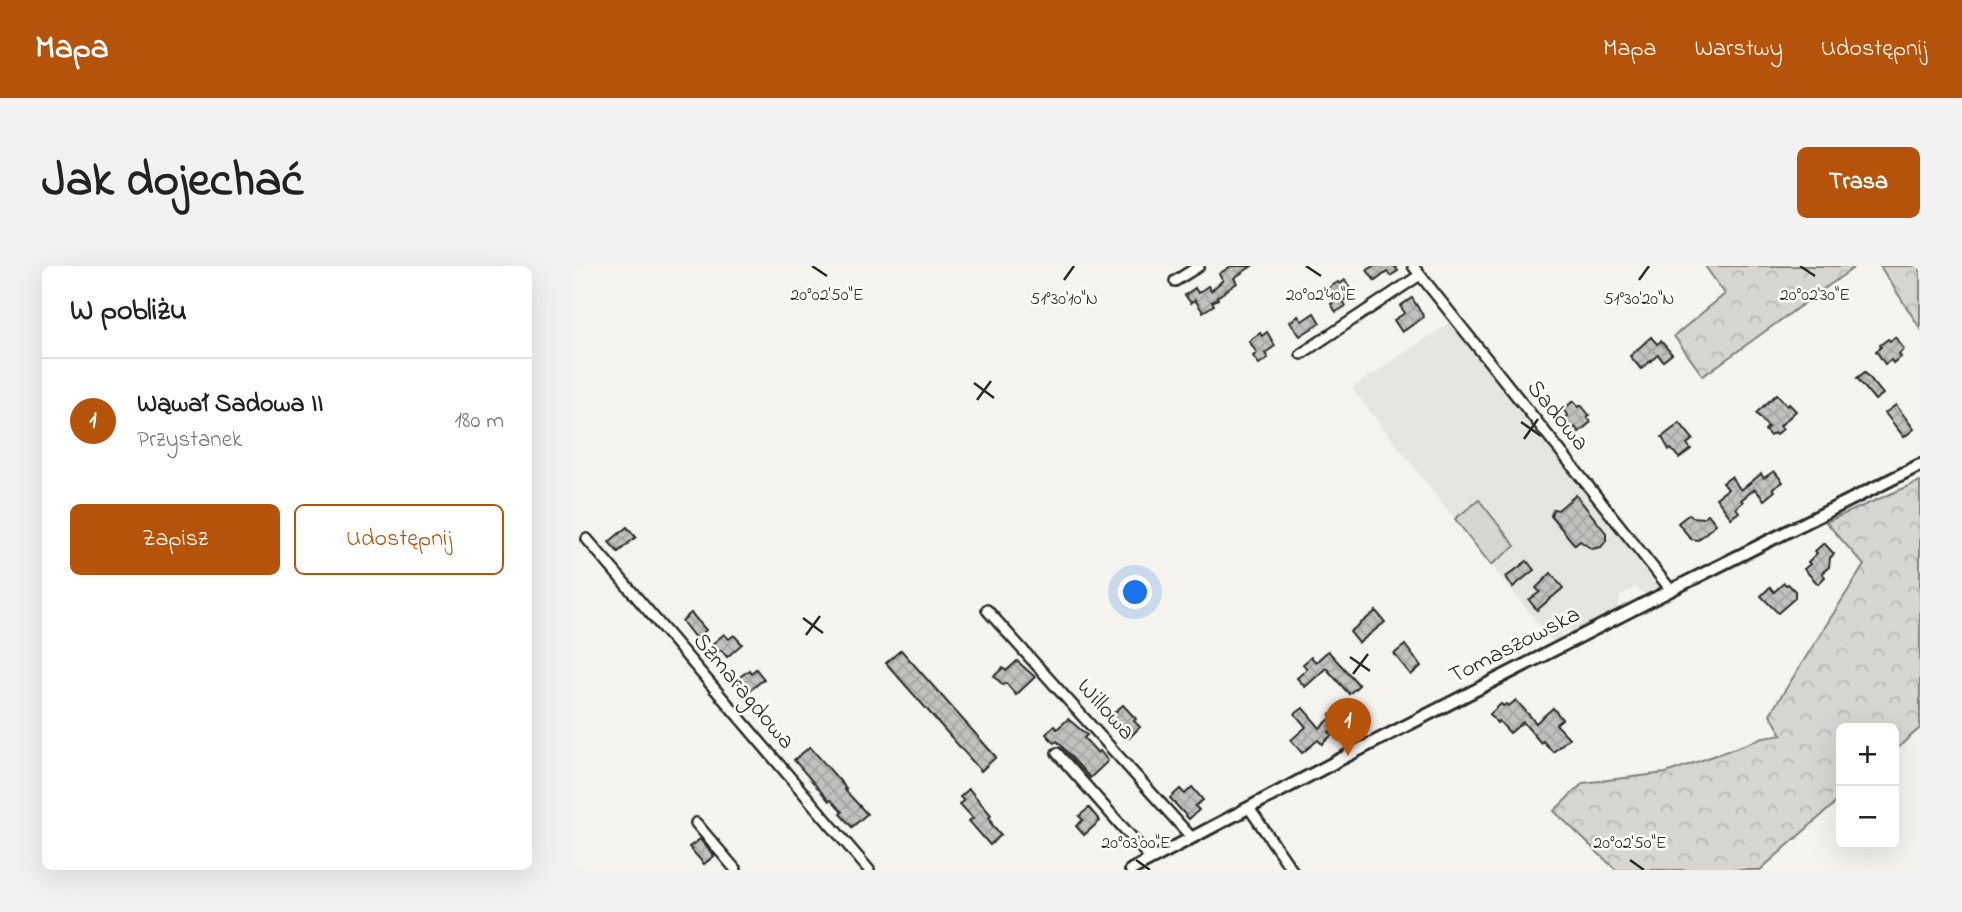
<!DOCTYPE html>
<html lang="pl">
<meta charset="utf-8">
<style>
body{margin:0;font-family:"Indie Flower",sans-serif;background:#f2f2f2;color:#222}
.controls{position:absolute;right:21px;bottom:21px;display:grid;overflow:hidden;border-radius:10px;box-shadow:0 7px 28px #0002}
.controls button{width:63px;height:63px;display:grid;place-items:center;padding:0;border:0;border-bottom:2px solid #e0e0e0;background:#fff;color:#222;font:35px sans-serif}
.you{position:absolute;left:562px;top:327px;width:24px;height:24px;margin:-18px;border:5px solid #fff;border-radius:50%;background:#1a73e8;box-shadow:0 0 0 10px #1a73e833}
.badge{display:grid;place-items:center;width:46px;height:46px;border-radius:50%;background:#b45309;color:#fff;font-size:23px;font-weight:700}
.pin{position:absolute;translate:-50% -58px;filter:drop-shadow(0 2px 4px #0008)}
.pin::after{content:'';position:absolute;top:37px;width:24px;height:21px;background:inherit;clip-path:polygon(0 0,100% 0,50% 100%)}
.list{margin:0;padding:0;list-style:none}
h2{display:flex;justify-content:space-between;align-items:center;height:91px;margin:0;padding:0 28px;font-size:30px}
h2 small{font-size:23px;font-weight:400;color:#767676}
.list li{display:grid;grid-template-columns:46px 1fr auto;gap:21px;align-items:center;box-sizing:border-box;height:126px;padding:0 28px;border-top:2px solid #e0e0e0}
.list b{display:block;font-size:26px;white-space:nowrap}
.list p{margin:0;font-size:23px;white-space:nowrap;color:#767676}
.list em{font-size:23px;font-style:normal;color:#767676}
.actions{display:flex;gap:14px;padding:21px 28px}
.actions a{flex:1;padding:16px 0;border:2px solid #b45309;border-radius:10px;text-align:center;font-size:24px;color:#b45309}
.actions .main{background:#b45309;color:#fff}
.map{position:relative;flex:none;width:1346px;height:604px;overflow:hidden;border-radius:10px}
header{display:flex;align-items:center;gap:42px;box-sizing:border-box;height:98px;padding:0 35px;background:#b45309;color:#fff}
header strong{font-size:33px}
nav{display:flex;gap:38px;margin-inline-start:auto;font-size:24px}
.intro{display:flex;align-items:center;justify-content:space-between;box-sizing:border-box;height:168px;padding:0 42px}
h1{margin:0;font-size:49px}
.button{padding:18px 32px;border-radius:10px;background:#b45309;color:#fff;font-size:24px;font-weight:700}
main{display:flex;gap:42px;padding:0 42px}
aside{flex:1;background:#fff;border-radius:10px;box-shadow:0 7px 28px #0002}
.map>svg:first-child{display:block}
</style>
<header>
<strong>Mapa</strong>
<nav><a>Mapa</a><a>Warstwy</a><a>Udostępnij</a></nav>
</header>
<div class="intro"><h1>Jak dojechać</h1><a class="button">Trasa</a></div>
<main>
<aside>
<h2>W pobliżu<small></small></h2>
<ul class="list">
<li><span class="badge">1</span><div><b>Wąwał Sadowa II</b><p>Przystanek</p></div><em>180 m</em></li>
</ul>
<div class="actions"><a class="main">Zapisz</a><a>Udostępnij</a></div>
</aside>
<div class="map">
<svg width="1346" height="604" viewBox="0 0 1346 604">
<defs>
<pattern id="forest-crowns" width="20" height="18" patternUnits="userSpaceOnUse" patternTransform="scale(1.75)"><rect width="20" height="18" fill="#d7d6d2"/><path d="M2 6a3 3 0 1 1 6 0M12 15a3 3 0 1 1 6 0" fill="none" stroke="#b9b8b4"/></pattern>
<pattern id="building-cross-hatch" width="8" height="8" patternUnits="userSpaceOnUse" patternTransform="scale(1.75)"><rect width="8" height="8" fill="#c2c1be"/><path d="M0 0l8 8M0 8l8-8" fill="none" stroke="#a7a6a3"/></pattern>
</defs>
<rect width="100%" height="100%" fill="#f5f4ef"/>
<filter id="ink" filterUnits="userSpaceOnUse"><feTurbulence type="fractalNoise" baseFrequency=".0143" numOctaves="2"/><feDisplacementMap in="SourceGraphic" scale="14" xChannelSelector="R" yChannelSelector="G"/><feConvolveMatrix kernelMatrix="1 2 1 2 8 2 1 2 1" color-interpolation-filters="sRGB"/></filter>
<g filter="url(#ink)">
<polygon fill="#e6e5e0" points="878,55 1089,320 1071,328 1061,321 1046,330 1044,342 999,366 994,364 988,367 987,372 980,377 917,299 778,122"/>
<g fill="url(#forest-crowns)" stroke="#81807e" stroke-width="2">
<polygon points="1131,0 1282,0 1129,110 1100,70 1151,28"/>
<polygon points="1306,0 1346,0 1346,62"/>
<polygon points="1346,215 1346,462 1320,485 1320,462 1267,462 1267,532 1186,604 1042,604 980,545 1009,517 1092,507 1189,472 1208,469 1196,448 1290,299 1252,256"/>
</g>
<polygon fill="#d7d6d2" stroke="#81807e" stroke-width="2" points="905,234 941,280 917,299 881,253"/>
<g fill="url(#building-cross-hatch)" stroke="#2b2b2b" stroke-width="2">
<polygon points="657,0 678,0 660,12 663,17 643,31 644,33 638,36 640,39 629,46 621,34 617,37 611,29 621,22 624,27 634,20 637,25 649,14 645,8"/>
<polygon points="799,0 823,0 821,1 824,5 816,10 813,6 801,15 793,4"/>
<polygon points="771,14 779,28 769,35 772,40 762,46 757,38 761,35 753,23 764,16 766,18"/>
<polygon points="838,32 850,51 828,66 820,54 831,47 826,40"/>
<polygon points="740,47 746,57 726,70 716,56 724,50 728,55"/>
<polygon points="693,66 701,80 691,87 694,92 685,98 679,90 683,87 675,75 686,67 688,70"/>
<polygon points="1077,71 1083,78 1087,75 1098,88 1089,95 1084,89 1067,103 1056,90"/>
<polygon points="1321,71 1330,83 1325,88 1327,91 1319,97 1317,94 1311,98 1302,85 1307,81 1306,79 1314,73 1316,75"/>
<polygon points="1291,106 1309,128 1301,134 1283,112"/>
<polygon points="1203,128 1213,140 1215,138 1222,145 1206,160 1209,163 1202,169 1200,167 1196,170 1191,164 1194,161 1182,147"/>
<polygon points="1000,135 1004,141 1007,139 1015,149 1013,151 1017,156 1005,166 1001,161 998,163 990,153 994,150 989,143"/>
<polygon points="1322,139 1340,163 1330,171 1311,147"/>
<polygon points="1106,157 1119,173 1113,178 1117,183 1105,192 1097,183 1095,184 1088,171"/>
<polygon points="1200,205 1209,216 1199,223 1201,225 1190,234 1181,223 1167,234 1169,236 1162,242 1165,246 1157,252 1142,232 1154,223 1149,217 1157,211 1167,224 1187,208 1190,212"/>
<polygon points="1002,229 1032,267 1032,275 1027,281 1018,283 1006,275 1001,279 977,250 979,243 984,244"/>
<polygon points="1115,248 1118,251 1129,252 1134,248 1142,258 1124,274 1117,273 1104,257"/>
<polygon points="53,261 62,271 44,286 35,276"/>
<polygon points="1250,277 1260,288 1256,292 1255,301 1248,307 1251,311 1244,318 1230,303 1236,298 1234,296 1243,287 1241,285"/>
<polygon points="953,295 960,304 939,321 932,311"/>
<polygon points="977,307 989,322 963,344 955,334 966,326 962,322"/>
<polygon points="1210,317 1212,319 1214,318 1221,325 1221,332 1204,347 1187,330 1196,321 1200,326"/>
<polygon points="802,345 811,356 785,377 776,366"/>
<polygon points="117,347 132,364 122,373 108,355"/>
<polygon points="150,368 155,373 160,369 168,378 153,391 147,384 143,386 137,379"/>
<polygon points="831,379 847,400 837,409 820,388"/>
<polygon points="327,384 422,491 407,505 312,397"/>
<polygon points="754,385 785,419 775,428 752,402 731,421 723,412 733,403 729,398 737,391 742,396"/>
<polygon points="443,395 461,411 442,429 432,417 429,419 420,410 429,402 432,405"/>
<polygon points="182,403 190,413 169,430 164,424 167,421 162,414 175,404 177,407"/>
<polygon points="942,434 962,457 979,442 988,453 982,458 995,472 979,486 969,475 967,477 949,456 936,467 925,455 923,457 916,448 927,438 929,440 933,438 935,440"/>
<polygon points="777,435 787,449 771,460 767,455 755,466 758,469 748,478 744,474 728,487 717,474 732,461 721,448 729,442 746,462 758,451 756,449"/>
<polygon points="549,439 562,453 560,455 566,461 555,472 534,452"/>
<polygon points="494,453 513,469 510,472 524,487 526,485 534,495 516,512 483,475 480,477 472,468 480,460 483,463"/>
<polygon points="236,481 272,522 270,523 293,548 278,561 266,548 268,546 257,534 255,535 220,494"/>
<polygon points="618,521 629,534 621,540 625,544 615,553 596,532 606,523 611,528"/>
<polygon points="395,523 417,549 415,551 418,555 416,556 427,569 416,579 395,555 399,552 386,538 390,535 386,531"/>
<polygon points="515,542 526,555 510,569 502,560 509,554 505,550"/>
<polygon points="126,573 140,590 130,598 115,581"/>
</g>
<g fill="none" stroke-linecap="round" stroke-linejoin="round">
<defs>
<g id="minor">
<polyline points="839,0 1097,324"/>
<polyline points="601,15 625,0"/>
<polyline points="727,88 846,9"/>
<polyline points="13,273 295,604"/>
<polyline points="413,344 618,572"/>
<polyline points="483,487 577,593"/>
<polyline points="675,542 718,604"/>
<polyline points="122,557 162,604"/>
</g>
<polyline id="tertiary" points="557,604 765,494 1097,324 1346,199"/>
</defs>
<use href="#minor" stroke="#2b2b2b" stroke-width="14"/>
<use href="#tertiary" stroke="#2b2b2b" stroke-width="16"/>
<use href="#minor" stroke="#fdfcf7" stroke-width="9"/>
<use href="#tertiary" stroke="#fdfcf7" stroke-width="10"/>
</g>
</g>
<path fill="none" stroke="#2b2b2b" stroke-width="2.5" d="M238 0 253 10M732 0 747 10M1226 0 1241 10M490 14 500 0M1065 14 1075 0M400 117 420 132M403 134 417 115M947 156 967 170M950 173 964 153M229 352 249 367M232 369 246 350M776 391 796 405M779 408 794 388M562 594 576 604M1056 594 1070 604"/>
<g text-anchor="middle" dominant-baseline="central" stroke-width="5" stroke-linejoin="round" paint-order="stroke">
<g font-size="24" fill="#2b2b2b" stroke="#fdfcf7">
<text transform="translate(983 150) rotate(51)">Sadowa</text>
<text transform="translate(941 380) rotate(-27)">Tomaszowska</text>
<text transform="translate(169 426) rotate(50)">Szmaragdowa</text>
<text transform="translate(531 444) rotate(48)">Willowa</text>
</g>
</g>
<g font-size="18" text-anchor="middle" fill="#2b2b2b" stroke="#fdfcf7" stroke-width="5" stroke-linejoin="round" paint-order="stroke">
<text x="253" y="34">20°02'50"E</text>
<text x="747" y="34">20°02'40"E</text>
<text x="1241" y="34">20°02'30"E</text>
<text x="490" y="38">51°30'10"N</text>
<text x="1065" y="38">51°30'20"N</text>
<text x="562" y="582">20°03'00"E</text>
<text x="1056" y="582">20°02'50"E</text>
</g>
</svg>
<div class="controls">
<button>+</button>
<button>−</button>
</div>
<div class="you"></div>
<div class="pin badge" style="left:774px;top:490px">1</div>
</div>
</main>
